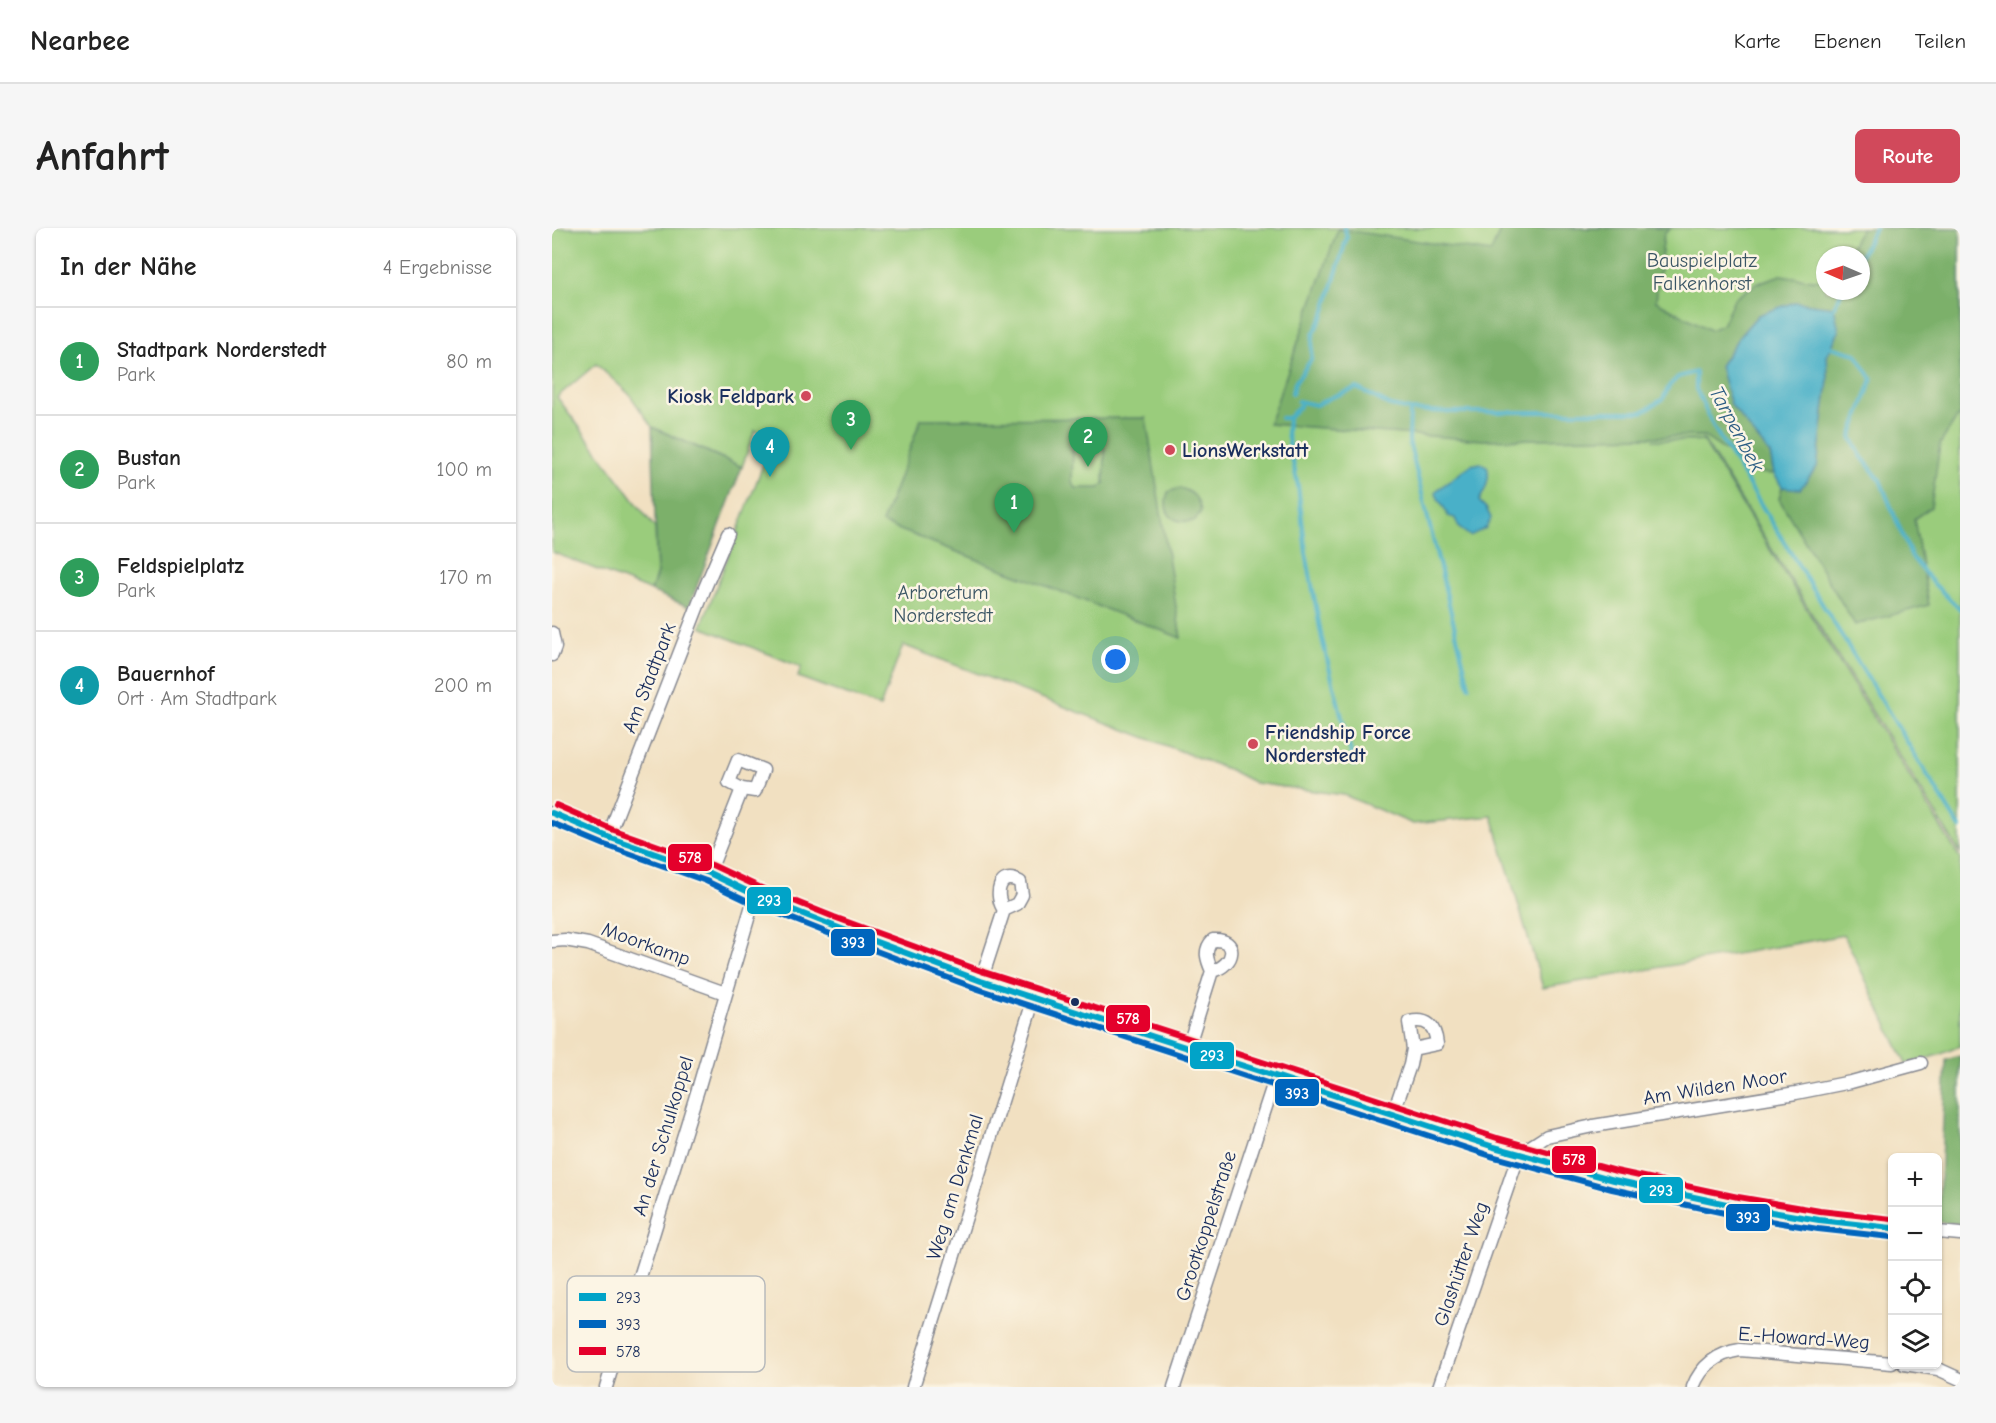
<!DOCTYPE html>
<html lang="de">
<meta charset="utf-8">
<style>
body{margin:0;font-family:"Comic Neue",sans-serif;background:#f6f6f6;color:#222}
.controls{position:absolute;right:18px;bottom:18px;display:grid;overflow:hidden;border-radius:9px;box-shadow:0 2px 4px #0004}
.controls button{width:54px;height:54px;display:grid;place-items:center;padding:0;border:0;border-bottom:2px solid #e0e0e0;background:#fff;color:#222;font:30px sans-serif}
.compass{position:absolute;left:1264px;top:18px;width:54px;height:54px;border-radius:50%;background:#fff;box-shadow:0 2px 4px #0004;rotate:272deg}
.you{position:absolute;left:564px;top:432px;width:21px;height:21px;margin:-15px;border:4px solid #fff;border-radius:50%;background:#1a73e8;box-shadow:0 0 0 9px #1a73e833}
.badge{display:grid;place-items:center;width:39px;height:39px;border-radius:50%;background:#d1495b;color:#fff;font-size:20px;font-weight:700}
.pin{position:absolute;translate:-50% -50px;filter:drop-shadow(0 2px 3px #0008)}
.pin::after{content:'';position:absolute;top:32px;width:21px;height:18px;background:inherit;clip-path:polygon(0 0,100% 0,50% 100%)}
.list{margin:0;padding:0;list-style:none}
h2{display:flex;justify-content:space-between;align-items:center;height:78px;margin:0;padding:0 24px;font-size:26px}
h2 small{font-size:20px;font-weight:400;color:#767676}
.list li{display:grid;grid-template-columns:39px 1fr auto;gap:18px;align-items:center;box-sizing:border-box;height:108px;padding:0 24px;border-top:2px solid #e0e0e0}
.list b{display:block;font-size:22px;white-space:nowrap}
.list p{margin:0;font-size:20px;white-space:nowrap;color:#767676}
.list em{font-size:20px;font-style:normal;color:#767676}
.icon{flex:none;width:33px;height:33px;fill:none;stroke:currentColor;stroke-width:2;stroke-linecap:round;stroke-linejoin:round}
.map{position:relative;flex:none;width:1408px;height:1159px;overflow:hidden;border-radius:9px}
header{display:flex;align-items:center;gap:36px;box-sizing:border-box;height:84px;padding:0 30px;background:#fff;border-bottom:2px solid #e0e0e0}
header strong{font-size:28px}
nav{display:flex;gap:33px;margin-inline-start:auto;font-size:21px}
.intro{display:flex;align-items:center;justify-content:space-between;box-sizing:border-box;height:144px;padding:0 36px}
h1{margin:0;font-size:42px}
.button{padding:15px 27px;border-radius:9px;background:#d1495b;color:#fff;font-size:21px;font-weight:700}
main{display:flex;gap:36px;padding:0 36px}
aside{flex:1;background:#fff;border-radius:9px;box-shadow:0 2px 4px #0004}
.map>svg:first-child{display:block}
</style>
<header>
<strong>Nearbee</strong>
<nav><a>Karte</a><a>Ebenen</a><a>Teilen</a></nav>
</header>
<div class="intro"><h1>Anfahrt</h1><a class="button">Route</a></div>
<main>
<aside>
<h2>In der Nähe<small>4 Ergebnisse</small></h2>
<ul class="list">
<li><span class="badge" style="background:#2e9e5b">1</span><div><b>Stadtpark Norderstedt</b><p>Park</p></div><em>80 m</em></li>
<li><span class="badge" style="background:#2e9e5b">2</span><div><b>Bustan</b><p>Park</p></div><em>100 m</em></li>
<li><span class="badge" style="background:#2e9e5b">3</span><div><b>Feldspielplatz</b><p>Park</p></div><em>170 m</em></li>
<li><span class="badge" style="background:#0f9aa8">4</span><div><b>Bauernhof</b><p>Ort · Am Stadtpark</p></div><em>200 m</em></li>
</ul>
</aside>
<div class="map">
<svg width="1408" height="1159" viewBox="0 0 1408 1159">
<rect width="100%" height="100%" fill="#fcf5e5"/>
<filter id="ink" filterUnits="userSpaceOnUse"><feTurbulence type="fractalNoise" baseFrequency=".0167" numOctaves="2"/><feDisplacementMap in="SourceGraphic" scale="12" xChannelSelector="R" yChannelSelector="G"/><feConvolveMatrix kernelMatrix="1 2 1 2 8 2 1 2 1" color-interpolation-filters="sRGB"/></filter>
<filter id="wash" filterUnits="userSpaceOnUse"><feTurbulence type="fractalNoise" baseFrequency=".008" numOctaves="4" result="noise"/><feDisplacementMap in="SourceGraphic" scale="24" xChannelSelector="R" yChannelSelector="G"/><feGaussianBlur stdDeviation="1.35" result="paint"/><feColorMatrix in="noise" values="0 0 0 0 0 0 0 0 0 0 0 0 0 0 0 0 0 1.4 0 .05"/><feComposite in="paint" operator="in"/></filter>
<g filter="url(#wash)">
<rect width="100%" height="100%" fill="#f1e0c1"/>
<path fill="#9acc7b" stroke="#5a7e6c" stroke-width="1.5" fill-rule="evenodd" d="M0 0H1408V625L1152 212H1100L1151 213 1408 630V818L1387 827 1354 836 1292 707 991 760 940 588 861 596 792 567 703 555 678 542 351 417 328 479 246 449 249 439 149 399 221 211 203 202 190 239 100 199 78 167 44 136 5 169 103 300 105 345 99 363 0 324ZM1273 27H1309V63H1273Z"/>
<g fill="#7bb06b" stroke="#4b7064" stroke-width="1.5" fill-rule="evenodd">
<polygon points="949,0 1119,0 1112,6 1104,73 1158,102 1170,97 1182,71 1205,55 1229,47 1260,52 1273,51 1273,63 1309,63 1309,27 1295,27 1309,0 1408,0 1408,185 1388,216 1379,279 1362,291 1377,377 1303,397 1227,271 1230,259 1248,260 1265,238 1276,152 1275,128 1287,103 1206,87 1187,109 1168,138 1179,177 1218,226 1222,246 1206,245 1151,208 931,212 717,196 786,1 939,24"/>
<path d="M594 190 629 410 330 295 369 191ZM526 218H550L553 223 552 256 547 260H524L520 255 521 222Z"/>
<polygon points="100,199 190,239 137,379 99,363 105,345"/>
<path d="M628 260C642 264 646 270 649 283L643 293C621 296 609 287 616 264Z"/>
<polygon points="1408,828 1408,996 1386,994 1394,832"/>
</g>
<g fill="#49b0c8" stroke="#327093" stroke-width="1.5">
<polygon points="1243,74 1282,79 1287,103 1275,128 1276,152 1265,239 1248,261 1230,259 1222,246 1218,226 1179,177 1168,138 1187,109 1206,87"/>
<path d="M928 235 935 238C939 251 933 262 927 273L934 280 939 290 934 300 918 308 907 300 903 290 896 288C893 278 884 272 884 263L919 237Z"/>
</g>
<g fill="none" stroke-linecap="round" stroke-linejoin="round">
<g stroke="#49b0c8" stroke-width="4">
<polyline points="1309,27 1323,0"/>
<polyline points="1282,79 1290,63"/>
<polyline points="1279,119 1304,126 1320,151 1299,209 1309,228 1328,252 1359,328 1382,356 1408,381"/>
<polyline points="740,165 743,155 759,132 761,107 772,86 795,9 792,0"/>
<polyline points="746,173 764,177 780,169 805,160 839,178 858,182 896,184 1090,184 1111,171 1117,158 1126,149 1144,144 1144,161 1162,200 1408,600"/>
<polyline points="858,182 857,213 917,458"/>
<polyline points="729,190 736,190 735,205 746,258 754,325 770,411 802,537"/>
<polyline points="736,190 748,178 749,174"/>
</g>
</g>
</g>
<g filter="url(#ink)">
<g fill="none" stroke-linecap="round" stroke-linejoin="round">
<defs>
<g id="street">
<polyline points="0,405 3,419 0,427"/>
<polyline points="0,585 56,609 157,645 203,667 279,697 429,753 942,919 1062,952 1184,978 1267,992 1340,1000"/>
<polyline points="56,609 152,362 176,306"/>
<polyline points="157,645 190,561 177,554 186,532 211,542 203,563 190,561"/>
<polyline points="0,713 13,712 36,716 173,765"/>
<path d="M429 753 452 682C442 668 446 642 468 654L470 667 465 676 452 682"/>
<path d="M636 820 660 743C655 732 651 722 661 712 687 710 684 737 660 743"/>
<path d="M841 886 858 837 861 821 857 794C876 790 883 798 885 816L861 821"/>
<polyline points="1386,1004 1408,1006"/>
<polyline points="1352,1136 1386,1141 1408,1151"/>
<polyline points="54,1159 147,858 203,667"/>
<polyline points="361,1159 482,770"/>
<polyline points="622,1159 724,848"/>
<polyline points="887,1159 967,926 995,908 1041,898 1244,865 1299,854 1369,835"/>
<path d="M1141 1159C1149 1138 1166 1125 1188 1122L1340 1135"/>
</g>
</defs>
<use href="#street" stroke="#868890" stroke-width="15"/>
<use href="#street" stroke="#fff" stroke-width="12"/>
<defs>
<polyline id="bus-1" points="0,585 56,609 157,645 203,667 279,697 429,753 942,919 1062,952 1184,978 1267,992 1340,1000"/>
<polyline id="bus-2" points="0,595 53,617 154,653 200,675 276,705 426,761 939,928 1060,961 1182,987 1266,1001 1339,1009"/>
<polyline id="bus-3" points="4,577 59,601 160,637 207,659 282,689 432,744 945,910 1064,943 1186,969 1268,983 1340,991"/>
</defs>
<use href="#bus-1" stroke="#fcf5e5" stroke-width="10"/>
<use href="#bus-2" stroke="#fcf5e5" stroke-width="10"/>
<use href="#bus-3" stroke="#fcf5e5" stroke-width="10"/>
<use href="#bus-1" stroke="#01a3c8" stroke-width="6"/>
<use href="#bus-2" stroke="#0065bd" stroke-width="6"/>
<use href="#bus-3" stroke="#e4002b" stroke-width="6"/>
</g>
</g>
<g fill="#d1495b" stroke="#fcf5e5" stroke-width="2">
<circle cx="254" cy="168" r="6"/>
<circle cx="618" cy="222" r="6"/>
<circle cx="701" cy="516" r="6"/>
</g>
<circle fill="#1b2f5e" stroke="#fcf5e5" stroke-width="2" cx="523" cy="774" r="5"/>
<g text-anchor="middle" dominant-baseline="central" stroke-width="5" stroke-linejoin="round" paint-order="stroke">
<g font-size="20" fill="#3b5665" stroke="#fcf5e5">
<text x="1150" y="32">Bauspielplatz<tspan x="1150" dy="23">Falkenhorst</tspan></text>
<text x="391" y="364">Arboretum<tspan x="391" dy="23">Norderstedt</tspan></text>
</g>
<g font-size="20" font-weight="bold" fill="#1b2f5e" stroke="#fcf5e5" text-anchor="start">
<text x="242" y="168" text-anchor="end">Kiosk Feldpark</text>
<text x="630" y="222">LionsWerkstatt</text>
<text x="713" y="504">Friendship Force<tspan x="713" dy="23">Norderstedt</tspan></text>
</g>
<g font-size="20" fill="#1b2f5e" stroke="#fcf5e5">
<text transform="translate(97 450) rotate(-69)">Am Stadtpark</text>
<text transform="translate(94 716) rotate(20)">Moorkamp</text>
<text transform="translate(1163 859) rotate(-9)">Am Wilden Moor</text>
<text transform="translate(111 908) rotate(-73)">An der Schulkoppel</text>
<text transform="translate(403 959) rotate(-73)">Weg am Denkmal</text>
<text transform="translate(654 998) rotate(-72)">Grootkoppelstraße</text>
<text transform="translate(909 1036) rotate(-71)">Glashütter Weg</text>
<text transform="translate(1252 1110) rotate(4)">E.-Howard-Weg</text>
</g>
<g font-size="21" font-style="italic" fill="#2b5c83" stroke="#fcf5e5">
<text transform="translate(1185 201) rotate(62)">Tarpenbek</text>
</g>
</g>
<rect x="15" y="1048" width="198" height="96" rx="9" fill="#fcf5e5" stroke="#b8babc" stroke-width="1.5"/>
<rect x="27" y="1065" width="27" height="8" fill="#01a3c8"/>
<rect x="27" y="1092" width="27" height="8" fill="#0065bd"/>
<rect x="27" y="1119" width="27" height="8" fill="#e4002b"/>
<g font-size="16" fill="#1b2f5e">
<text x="64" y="1075">293</text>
<text x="64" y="1102">393</text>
<text x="64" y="1129">578</text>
</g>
<g stroke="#fcf5e5" stroke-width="2">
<rect x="115" y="615" width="46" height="29" rx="6" fill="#e4002b"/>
<rect x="194" y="658" width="46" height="29" rx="6" fill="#01a3c8"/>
<rect x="278" y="700" width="46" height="29" rx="6" fill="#0065bd"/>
<rect x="553" y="776" width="46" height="29" rx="6" fill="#e4002b"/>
<rect x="637" y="813" width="46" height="29" rx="6" fill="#01a3c8"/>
<rect x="722" y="850" width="46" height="29" rx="6" fill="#0065bd"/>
<rect x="999" y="917" width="46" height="29" rx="6" fill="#e4002b"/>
<rect x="1086" y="948" width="46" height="28" rx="6" fill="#01a3c8"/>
<rect x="1173" y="975" width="46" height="29" rx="6" fill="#0065bd"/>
</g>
<g font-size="16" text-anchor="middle" font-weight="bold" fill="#fff">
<text x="138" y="635">578</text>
<text x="217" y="678">293</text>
<text x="301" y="720">393</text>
<text x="576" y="796">578</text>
<text x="660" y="833">293</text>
<text x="745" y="871">393</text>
<text x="1022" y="937">578</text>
<text x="1109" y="968">293</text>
<text x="1196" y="995">393</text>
</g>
</svg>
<div class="controls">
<button>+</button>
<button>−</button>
<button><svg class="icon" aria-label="locate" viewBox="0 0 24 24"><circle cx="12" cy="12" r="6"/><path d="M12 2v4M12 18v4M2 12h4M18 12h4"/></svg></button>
<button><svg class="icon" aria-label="layers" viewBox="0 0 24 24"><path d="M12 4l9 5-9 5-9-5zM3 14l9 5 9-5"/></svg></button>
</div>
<svg class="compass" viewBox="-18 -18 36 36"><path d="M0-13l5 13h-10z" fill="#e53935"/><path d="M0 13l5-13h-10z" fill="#767676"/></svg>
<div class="you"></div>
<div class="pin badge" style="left:462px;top:305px;background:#2e9e5b">1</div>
<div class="pin badge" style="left:536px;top:239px;background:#2e9e5b">2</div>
<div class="pin badge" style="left:299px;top:222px;background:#2e9e5b">3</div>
<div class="pin badge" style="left:218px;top:249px;background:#0f9aa8">4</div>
</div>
</main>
